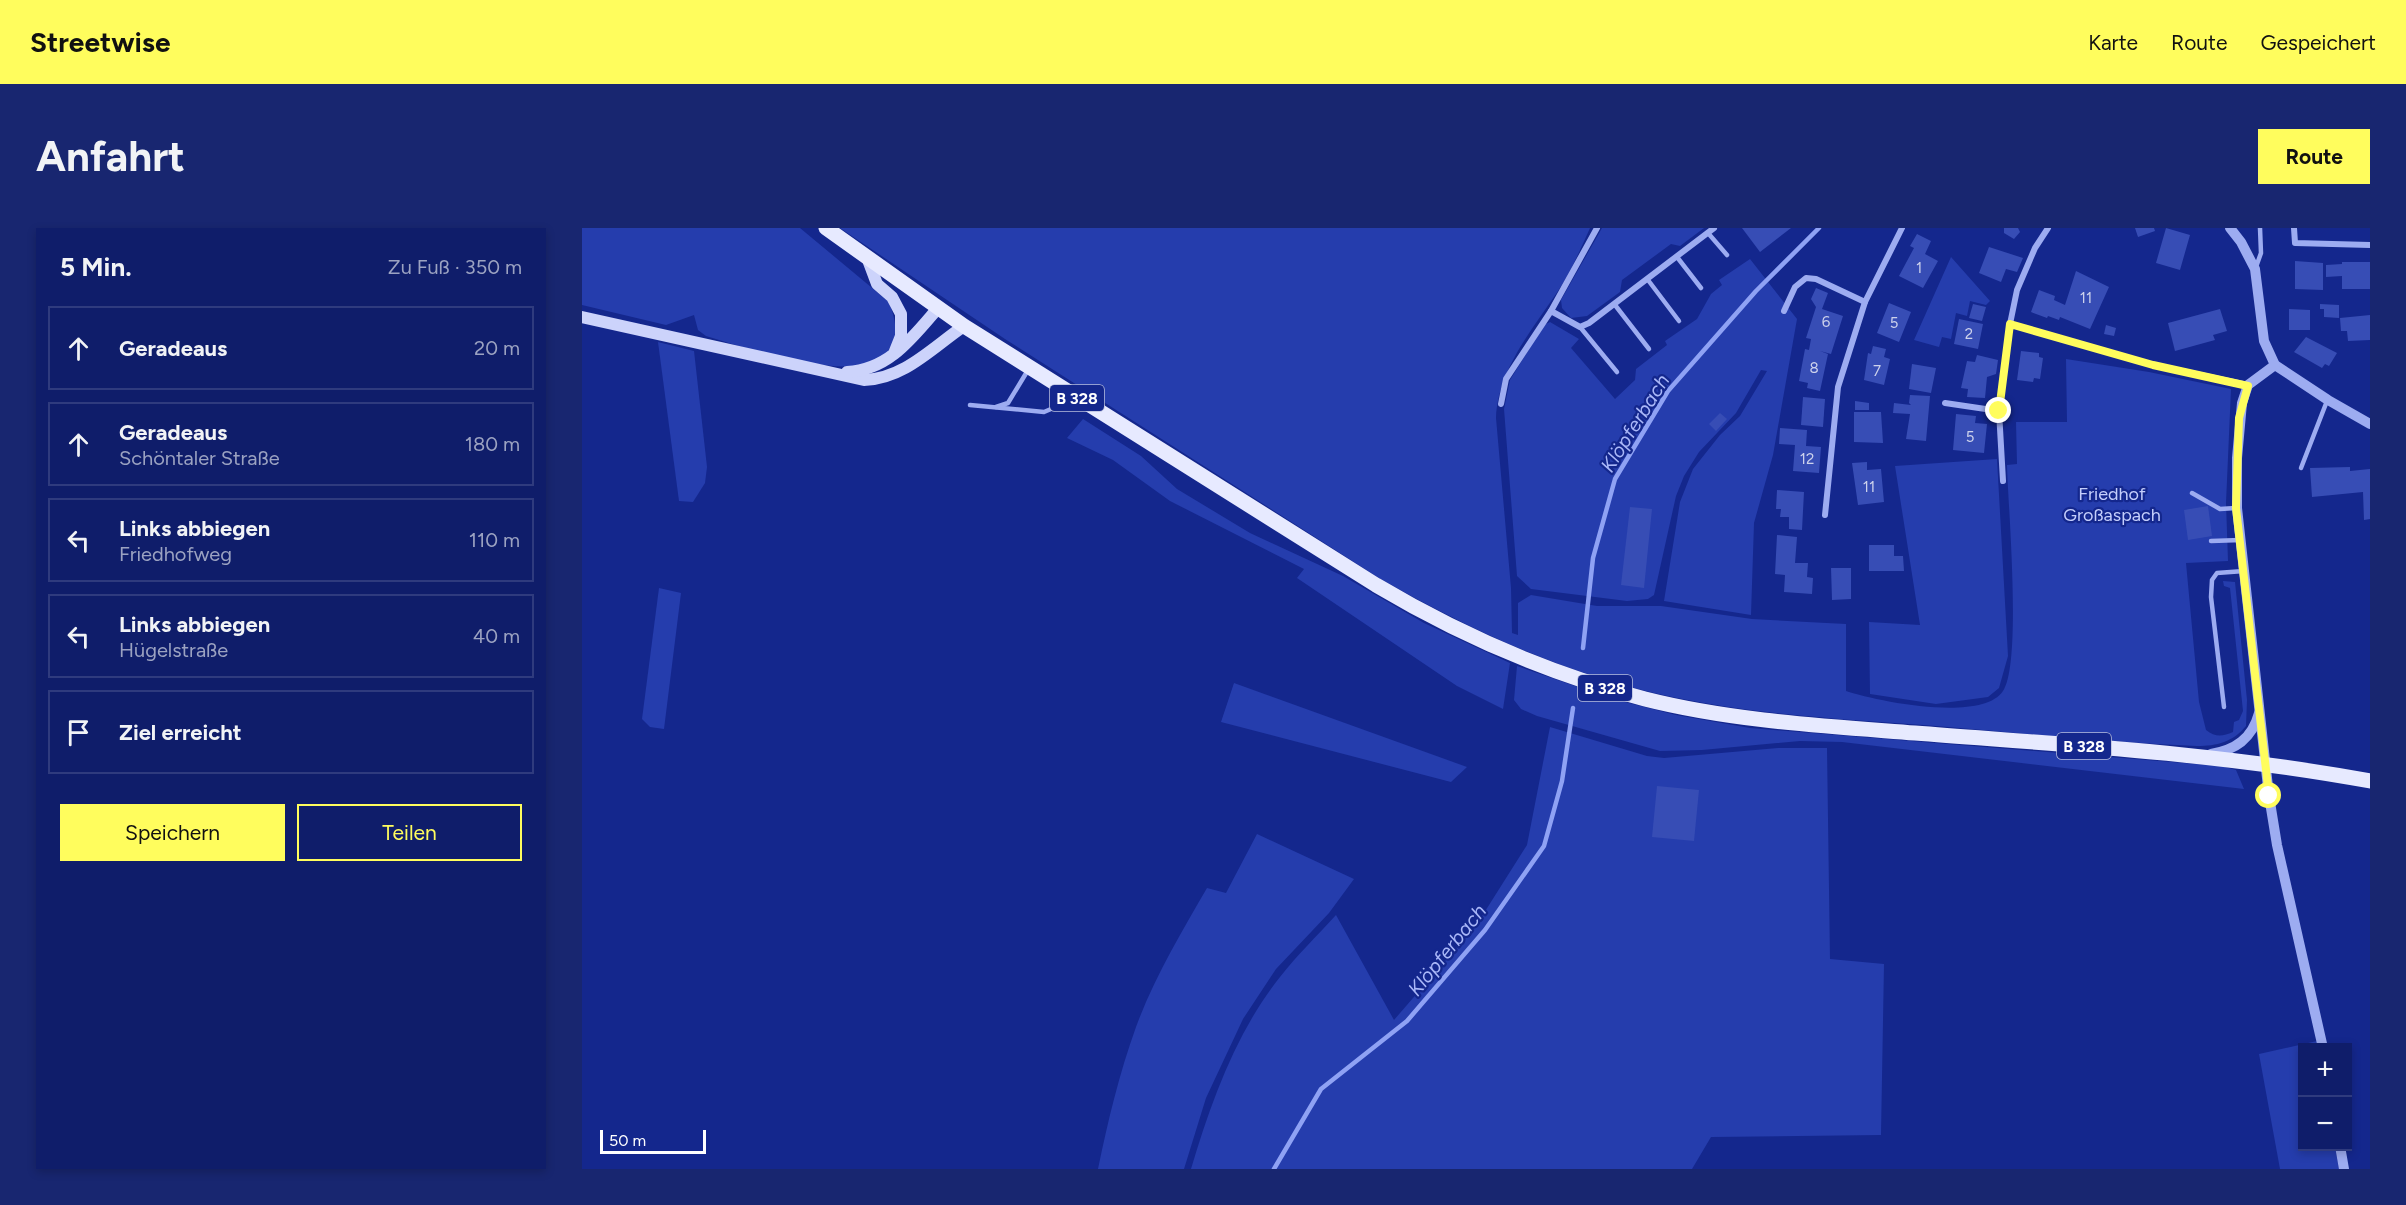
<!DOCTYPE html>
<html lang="de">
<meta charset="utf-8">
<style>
body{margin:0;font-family:Figtree,sans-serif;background:#182670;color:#f1f3f6}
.controls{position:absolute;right:18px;bottom:18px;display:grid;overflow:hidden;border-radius:0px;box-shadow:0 3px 9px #0003}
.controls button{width:54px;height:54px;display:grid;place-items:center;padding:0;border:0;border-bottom:2px solid #2f3b7e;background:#0f1d6a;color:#f1f3f6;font:30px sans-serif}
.scale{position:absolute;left:18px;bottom:15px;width:106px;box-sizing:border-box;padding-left:6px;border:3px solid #fff;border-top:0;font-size:16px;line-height:21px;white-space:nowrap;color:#fff;-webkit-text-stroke:4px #14278d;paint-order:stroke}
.stop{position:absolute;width:18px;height:18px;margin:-14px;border:4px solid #fffd5d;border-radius:50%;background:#fff}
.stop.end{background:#fffd5d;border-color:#fff;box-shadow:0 2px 6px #0008}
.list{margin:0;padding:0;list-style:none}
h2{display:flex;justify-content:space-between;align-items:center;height:78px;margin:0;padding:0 24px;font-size:26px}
h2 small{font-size:20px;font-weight:400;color:#9ba2c1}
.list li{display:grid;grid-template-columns:39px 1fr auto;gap:18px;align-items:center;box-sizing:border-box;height:84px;margin:0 12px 12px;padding:0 12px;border:2px solid #2f3b7e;border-radius:0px}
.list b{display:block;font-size:22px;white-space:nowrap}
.list p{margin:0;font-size:20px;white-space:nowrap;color:#9ba2c1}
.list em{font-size:20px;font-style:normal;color:#9ba2c1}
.actions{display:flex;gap:12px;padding:18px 24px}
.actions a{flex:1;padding:14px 0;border:2px solid #fffd5d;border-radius:0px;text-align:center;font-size:21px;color:#fffd5d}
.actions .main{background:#fffd5d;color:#111}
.icon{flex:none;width:33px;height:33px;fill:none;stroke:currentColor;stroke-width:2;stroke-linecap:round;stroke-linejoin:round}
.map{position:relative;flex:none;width:1788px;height:941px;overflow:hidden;border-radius:0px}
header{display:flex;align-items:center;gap:36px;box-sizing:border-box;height:84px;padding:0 30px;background:#fffd5d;color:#111}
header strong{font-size:28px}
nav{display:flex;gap:33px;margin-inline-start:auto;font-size:21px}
.intro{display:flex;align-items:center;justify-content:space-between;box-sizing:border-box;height:144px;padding:0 36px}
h1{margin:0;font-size:42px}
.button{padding:15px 27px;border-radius:0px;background:#fffd5d;color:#111;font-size:21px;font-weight:700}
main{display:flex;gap:36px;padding:0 36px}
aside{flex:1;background:#0f1d6a;border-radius:0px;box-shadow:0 3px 9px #0003}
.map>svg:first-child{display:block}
</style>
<header>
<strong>Streetwise</strong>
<nav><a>Karte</a><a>Route</a><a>Gespeichert</a></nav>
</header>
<div class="intro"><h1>Anfahrt</h1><a class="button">Route</a></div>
<main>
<aside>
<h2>5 Min.<small>Zu Fuß · 350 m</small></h2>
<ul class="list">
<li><svg class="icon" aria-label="ahead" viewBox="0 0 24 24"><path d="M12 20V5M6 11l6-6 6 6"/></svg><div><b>Geradeaus</b></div><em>20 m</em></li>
<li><svg class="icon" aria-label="ahead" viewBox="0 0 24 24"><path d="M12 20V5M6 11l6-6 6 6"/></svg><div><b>Geradeaus</b><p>Schöntaler Straße</p></div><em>180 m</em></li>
<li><svg class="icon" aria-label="left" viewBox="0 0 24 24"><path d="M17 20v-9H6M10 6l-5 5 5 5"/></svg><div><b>Links abbiegen</b><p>Friedhofweg</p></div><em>110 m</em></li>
<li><svg class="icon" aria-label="left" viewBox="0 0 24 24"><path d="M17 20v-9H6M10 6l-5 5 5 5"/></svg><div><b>Links abbiegen</b><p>Hügelstraße</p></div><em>40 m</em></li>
<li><svg class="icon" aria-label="arrive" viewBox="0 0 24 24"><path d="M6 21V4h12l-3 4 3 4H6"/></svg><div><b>Ziel erreicht</b></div></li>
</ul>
<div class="actions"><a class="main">Speichern</a><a>Teilen</a></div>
</aside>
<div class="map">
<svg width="1788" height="941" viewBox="0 0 1788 941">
<rect width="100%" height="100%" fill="#14278d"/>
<g fill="#253dad">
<path d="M0 0H218L307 74C350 186 169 121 124 108L116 102 112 87 84 97 0 77Z"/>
<path d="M258 0H1008C998 22 988 46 974 66 948 104 916 143 914 190L929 360 930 405 936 407V375L949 367 1015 378H1079L1170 391 1264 396V463C1294 473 1400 495 1421 463 1440 435 1426 278 1425 237L1435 236 1434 194H1485L1484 131 1567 144 1649 161 1644 275 1646 333 1604 335 1617 474 1624 502C1633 509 1640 509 1651 504L1652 494 1657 492 1661 483 1648 360 1642 358 1641 353 1653 354 1665 472 1664 498C1651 514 1635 518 1615 518 1532 515 1449 506 1366 499 1275 492 1183 488 1095 470 989 449 890 403 797 350L423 111Z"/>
<polygon points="1020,0 1122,0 1098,18 1089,16 1040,52 1038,64 1005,88 989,90 980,80 979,72"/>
<polygon points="1369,29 1408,73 1404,77 1388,73 1385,88 1374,85 1369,111 1360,109 1357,119 1332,112"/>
<polygon points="1168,31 1215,91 1191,227 1172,295 1169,387 1082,373 1098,274 1111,241 1138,207 1158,188 1185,143 1179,142 1154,185 1117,224 1102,248 1094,268 1072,367 1066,371 1045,373 949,361 935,348 922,181 928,152 962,97 968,94 997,111 989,120 1033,171 1053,152 1054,141 1085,117 1083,113 1115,91 1129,66 1140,57 1137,52"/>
<polygon points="76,114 112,123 125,239 123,255 111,274 97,273"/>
<polygon points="501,191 559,228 595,261 668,305 761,348 842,395 928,435 921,481 875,458 715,350 722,341 588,273 531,232 485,210"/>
<polygon points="1415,231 1426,428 1417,460 1406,469 1354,476 1288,466 1287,394 1338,397 1313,238"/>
<polygon points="77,360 99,365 82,501 68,499 60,491"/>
<polygon points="935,438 1031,471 1094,487 1168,500 1639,538 1654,542 1662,561 1260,514 1218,513 1120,522 1078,523 955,488 939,481 932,472"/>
<polygon points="652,455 885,539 869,554 639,494"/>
<path d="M968 499 1065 528 1082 530 1196 520H1245L1248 731 1302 736 1299 907 1129 909 1110 941H609C629 874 654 804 698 749 715 727 735 708 754 687L812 792 895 696 945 617Z"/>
<path d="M675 606 772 651 747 685 694 741 661 791 624 870 602 941H516C526 893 537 846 554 799 572 750 599 705 625 660L644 665Z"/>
<polygon points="1735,813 1736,819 1720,820 1720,918 1753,919 1757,941 1698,941 1677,826"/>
</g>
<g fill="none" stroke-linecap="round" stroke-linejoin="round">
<g stroke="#8fa2f4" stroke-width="4.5">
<polyline points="1001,420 1011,330 1033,251 1086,163 1174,63 1237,0"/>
<polyline points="692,941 739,861 825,793 903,702 962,618 980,553 991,480"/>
</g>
</g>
<g fill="#374db5">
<polygon points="1160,0 1209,0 1178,24"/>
<polygon points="1422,0 1436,0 1438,4 1432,11 1422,5"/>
<polygon points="1553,0 1572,0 1573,3 1556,9"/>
<polygon points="1584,0 1608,7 1598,42 1574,35"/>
<polygon points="1335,6 1349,13 1343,26 1356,33 1341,60 1317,48 1332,20 1328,18"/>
<polygon points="1407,19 1441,30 1435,44 1424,41 1419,54 1397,45"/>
<polygon points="1713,33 1741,35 1741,62 1713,61"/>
<polygon points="1760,34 1788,34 1788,61 1760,61 1760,48 1744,49 1744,37 1760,36"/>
<polygon points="1494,43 1527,59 1508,101 1478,89 1477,92 1466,88 1465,90 1449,84 1457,62 1473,68 1472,72 1483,77"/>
<polygon points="1234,60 1246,65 1240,81 1261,88 1249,126 1238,123 1246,126 1238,163 1225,160 1226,155 1217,153 1223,121 1227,122 1229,111 1224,110 1234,79 1229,71"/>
<polygon points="1307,75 1329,84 1317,114 1295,105"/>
<polygon points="1391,76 1404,79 1400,93 1387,90"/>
<polygon points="1738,76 1757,77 1757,90 1742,89 1742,81 1738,81"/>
<polygon points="1638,81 1645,103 1631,107 1633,112 1593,123 1586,95"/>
<polygon points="1707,81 1728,82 1728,102 1707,102"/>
<polygon points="1788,87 1788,112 1766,113 1765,103 1759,103 1758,90"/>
<polygon points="1377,91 1401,96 1396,121 1372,116"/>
<polygon points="1524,97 1534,100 1532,108 1522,106"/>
<polygon points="1724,109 1755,125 1747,138 1743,136 1740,140 1712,124"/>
<polygon points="1291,118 1304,121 1302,129 1308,131 1302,157 1282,152 1286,125 1289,126"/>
<polygon points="1439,123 1457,125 1457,129 1461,130 1458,151 1452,150 1451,154 1435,152"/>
<polygon points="1395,127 1416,132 1414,146 1405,149 1403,170 1385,169 1386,161 1379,160 1385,133 1393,134"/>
<polygon points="1330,136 1354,140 1349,165 1327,161"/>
<polygon points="1328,167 1348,168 1344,213 1324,211 1328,186 1311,185 1312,175 1329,177 1327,175"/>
<polygon points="1221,169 1243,171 1241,199 1219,197"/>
<polygon points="1273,173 1287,175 1287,182 1273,182"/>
<polygon points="1272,184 1299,184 1301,215 1272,214"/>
<polygon points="1138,185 1145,191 1134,203 1127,196"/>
<polygon points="1374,186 1394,188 1393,195 1405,196 1402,225 1371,222"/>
<polygon points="1198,200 1225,202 1224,218 1239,219 1237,245 1211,243 1213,217 1197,216"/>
<polygon points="1285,234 1285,242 1299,241 1302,274 1276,277 1270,235"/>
<polygon points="1768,239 1768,243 1788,241 1788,291 1782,292 1781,264 1730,269 1728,240"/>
<polygon points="1195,262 1222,264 1220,302 1207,301 1207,289 1198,289 1199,281 1194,281"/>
<polygon points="1626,278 1630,308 1606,312 1602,282"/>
<polygon points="1048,279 1070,281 1062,360 1039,357"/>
<polygon points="1195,307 1215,309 1213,335 1226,335 1225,349 1231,350 1230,366 1202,364 1203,347 1193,346"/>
<polygon points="1287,317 1312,317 1312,328 1321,328 1322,343 1287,343"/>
<polygon points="1249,340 1269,340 1269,371 1250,372"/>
<polygon points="1075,558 1117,562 1112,613 1070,609"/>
</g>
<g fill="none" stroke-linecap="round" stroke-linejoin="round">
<g stroke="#9dacf1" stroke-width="4.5">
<polyline points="1126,5 1145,27"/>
<polyline points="1095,29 1119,60"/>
<polyline points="1674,39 1679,25 1678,0"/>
<polyline points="1066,52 1097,93"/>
<polyline points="1033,77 1067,121"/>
<polyline points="998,99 1035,144"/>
<polyline points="388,177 462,184 476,178 484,166"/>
<polyline points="414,179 426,175 446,142"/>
<polyline points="1719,240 1745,173"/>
<polyline points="1610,265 1638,281 1654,280"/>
<polyline points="1629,313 1659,312"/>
<polyline points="1642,479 1629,369 1630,352 1635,345 1662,343"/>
</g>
<g stroke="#9dacf1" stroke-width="6">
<polyline points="1712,0 1713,15 1788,17"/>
<polyline points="969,83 1015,0"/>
<polyline points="1202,83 1213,59 1224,50 1234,51 1283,74"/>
<polyline points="1428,96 1571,137 1666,157"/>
<polyline points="1363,175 1417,183"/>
<polyline points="919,176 924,151 969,83 998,99 1007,95 1132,0"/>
<polyline points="1421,253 1417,183 1428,96 1435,62 1453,20 1466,0"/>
<polyline points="1243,287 1256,159 1283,74 1320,0"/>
</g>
<g stroke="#9dacf1" stroke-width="10">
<polyline points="1648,0 1659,14 1673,41 1682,113 1693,137 1746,172 1788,196"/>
<polyline points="1693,137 1666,157 1660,175 1655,230 1655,280 1687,568 1695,617 1741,820"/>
<path d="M1629 526C1653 522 1670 511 1677 485"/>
<polyline points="1758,918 1762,941"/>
</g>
<g stroke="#ccd3fb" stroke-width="12">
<polyline points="286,32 295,56 310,69 319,86 319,108 313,123"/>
<path d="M0 89 282 152C322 151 351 119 382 98"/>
<path d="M265 144C307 142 330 110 356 80"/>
</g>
<path stroke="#e7eaff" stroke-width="15" d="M244 0 382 98 794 357C878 407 968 446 1063 471 1150 493 1243 498 1333 505 1485 517 1637 525 1788 553"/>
</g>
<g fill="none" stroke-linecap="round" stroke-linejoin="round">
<polyline stroke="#fffd5d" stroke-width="8" points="1417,183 1428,96 1571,137 1666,158 1657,190 1654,280 1687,568"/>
</g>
<g text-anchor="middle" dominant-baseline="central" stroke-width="4.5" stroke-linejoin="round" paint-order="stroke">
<g font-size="15" fill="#cdd2ec">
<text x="1337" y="40">1</text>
<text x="1504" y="70">11</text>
<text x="1244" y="94">6</text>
<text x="1312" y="95">5</text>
<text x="1387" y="106">2</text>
<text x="1232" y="140">8</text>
<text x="1295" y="143">7</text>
<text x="1388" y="209">5</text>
<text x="1225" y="231">12</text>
<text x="1287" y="259">11</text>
</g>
<g fill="#14278d" stroke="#b8bedd" stroke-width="1.5">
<rect x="468" y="157" width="54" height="26" rx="4.5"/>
<rect x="996" y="447" width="54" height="26" rx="4.5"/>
<rect x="1475" y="505" width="54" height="26" rx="4.5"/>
</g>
<g font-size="16" font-weight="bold" fill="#fff">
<text x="495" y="170">B 328</text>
<text x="1023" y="460">B 328</text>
<text x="1502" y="518">B 328</text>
</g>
<g font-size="18" fill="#c4cefc" stroke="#14278d">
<text x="1530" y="266">Friedhof<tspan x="1530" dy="21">Großaspach</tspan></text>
</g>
<g font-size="20" font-style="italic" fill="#a9b7f8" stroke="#14278d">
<text transform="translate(1053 195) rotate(-58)">Klöpferbach</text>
<text transform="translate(865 722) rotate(-51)">Klöpferbach</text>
</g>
</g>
</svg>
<div class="controls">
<button>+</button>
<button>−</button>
</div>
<div class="scale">50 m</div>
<div class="stop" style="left:1687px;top:568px"></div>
<div class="stop end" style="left:1417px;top:183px"></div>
</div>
</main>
